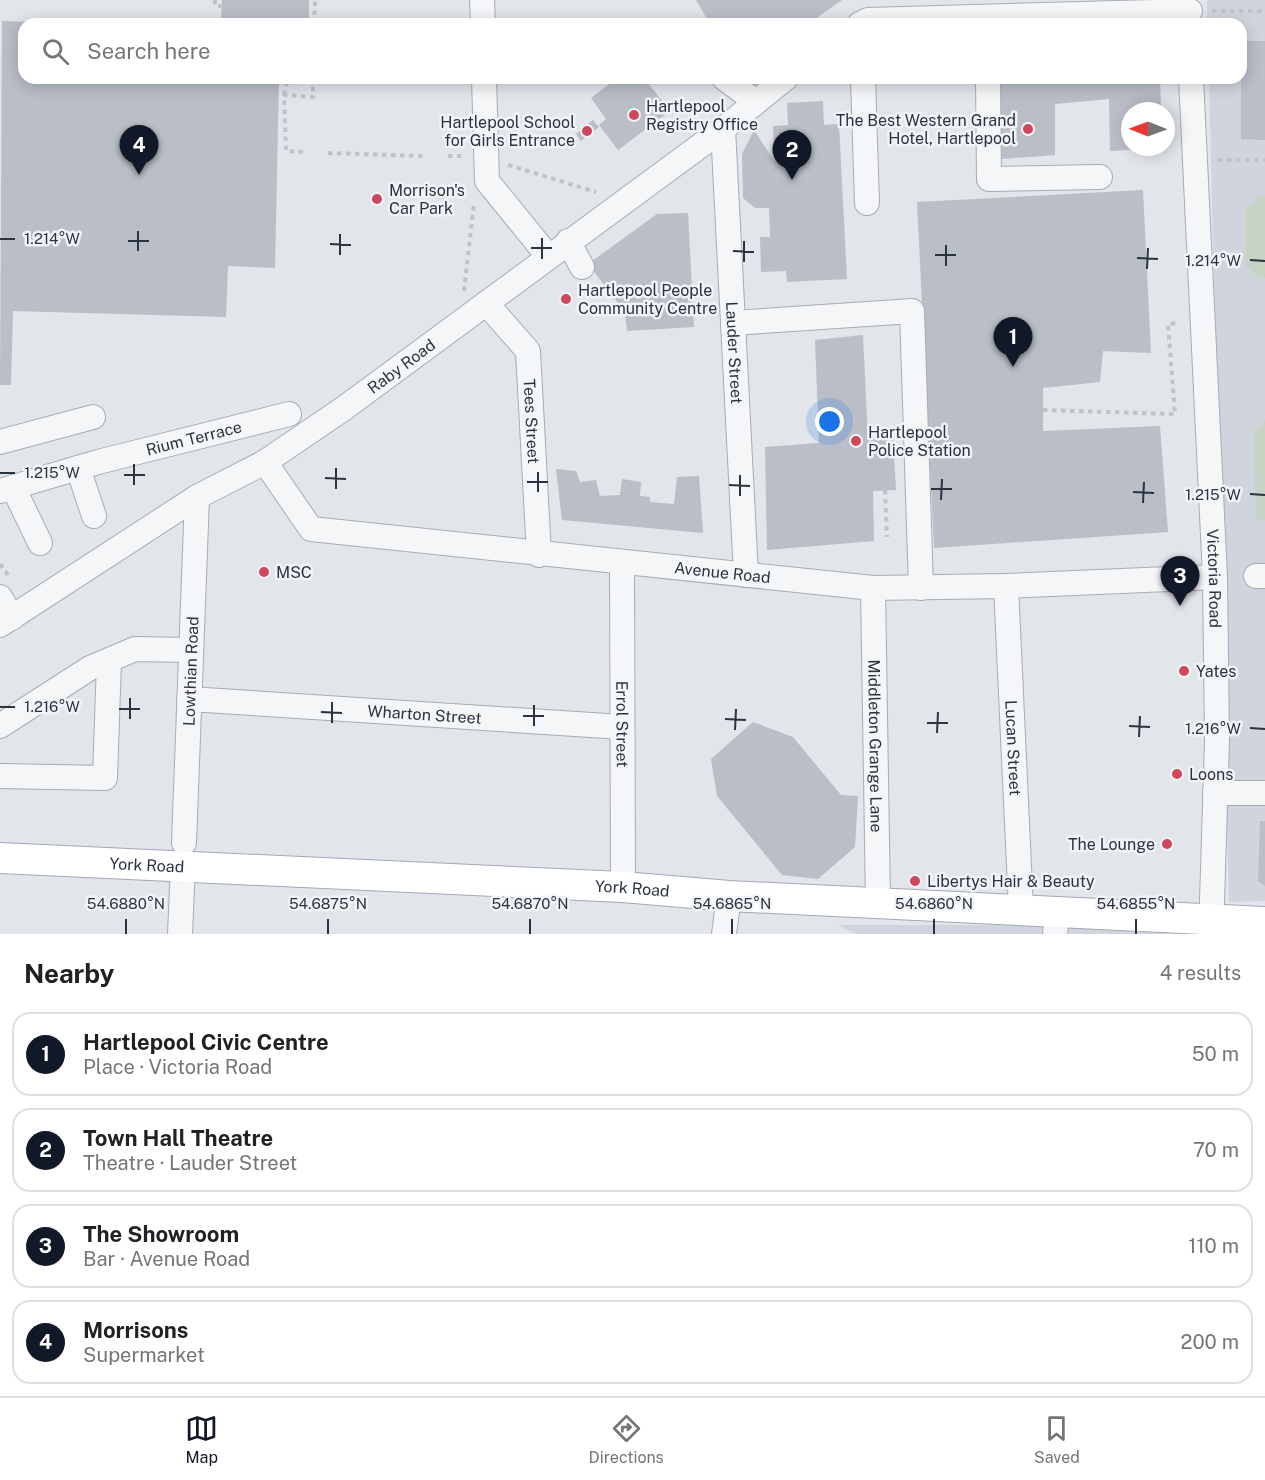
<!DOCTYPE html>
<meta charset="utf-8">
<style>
body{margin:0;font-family:"Public Sans",sans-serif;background:#f2f2f2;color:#202124}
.compass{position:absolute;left:1121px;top:102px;width:54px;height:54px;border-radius:50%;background:#fff;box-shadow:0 3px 15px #0003;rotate:271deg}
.you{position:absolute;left:830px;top:422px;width:21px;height:21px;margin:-15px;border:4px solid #fff;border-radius:50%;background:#1a73e8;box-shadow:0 0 0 9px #1a73e833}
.badge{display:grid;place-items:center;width:39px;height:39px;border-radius:50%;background:#111827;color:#fff;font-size:20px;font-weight:700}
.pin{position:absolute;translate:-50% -50px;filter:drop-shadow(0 2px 3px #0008)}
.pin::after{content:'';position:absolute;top:32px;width:21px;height:18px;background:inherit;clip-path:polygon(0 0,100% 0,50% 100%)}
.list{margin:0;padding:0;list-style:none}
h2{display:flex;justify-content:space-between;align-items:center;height:78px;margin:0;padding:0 24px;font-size:26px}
h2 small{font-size:20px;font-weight:400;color:#757577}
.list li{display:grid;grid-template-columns:39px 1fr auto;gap:18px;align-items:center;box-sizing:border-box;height:84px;margin:0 12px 12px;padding:0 12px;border:2px solid #e0e0e0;border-radius:18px}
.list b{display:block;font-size:22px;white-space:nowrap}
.list p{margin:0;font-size:20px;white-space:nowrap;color:#757577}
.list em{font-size:20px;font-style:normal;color:#757577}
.icon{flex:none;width:33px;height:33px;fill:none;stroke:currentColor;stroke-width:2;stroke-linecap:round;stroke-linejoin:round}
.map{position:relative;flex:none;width:1265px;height:934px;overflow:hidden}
.search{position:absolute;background:#fff;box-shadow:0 3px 15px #0003;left:18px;right:18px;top:18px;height:66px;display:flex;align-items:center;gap:15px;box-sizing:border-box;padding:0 21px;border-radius:18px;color:#757577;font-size:22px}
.sheet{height:462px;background:#fff}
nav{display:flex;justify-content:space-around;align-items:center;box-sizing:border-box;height:84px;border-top:2px solid #e0e0e0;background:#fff;font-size:16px;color:#757577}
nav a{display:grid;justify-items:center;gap:3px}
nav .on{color:#111827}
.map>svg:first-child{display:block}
</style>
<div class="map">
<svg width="1265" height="934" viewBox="0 0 1265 934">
<rect width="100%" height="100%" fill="#e2e5ea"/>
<g fill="#d0d4dc">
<polygon points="1207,0 1265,0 1265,901 1229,902 1209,78 1241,78 1241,24 1207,24"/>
<polygon points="837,925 1017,925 1176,934 857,934"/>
</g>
<g fill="#c7d4c3">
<polygon points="1256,197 1265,197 1265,278 1260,279 1246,265 1245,209 1253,204"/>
<polygon points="1264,420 1265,420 1265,521 1256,518 1254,431 1261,427"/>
</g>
<g fill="#b9bec7">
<polygon points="222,0 309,0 309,24 221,24"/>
<polygon points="696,0 842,0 808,24 710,24"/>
<polygon points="2,21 41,22 24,24 24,78 279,78 275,268 228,266 226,317 13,311 11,385 0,385"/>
<polygon points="1241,41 1265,41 1265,140 1241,139"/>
<polygon points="617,78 644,78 670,111 618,150 599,125 606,119 591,98"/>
<polygon points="999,78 1160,78 1161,111 1130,111 1130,147 1148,149 1110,151 1109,99 1055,104 1055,155 1002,159"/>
<polygon points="823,101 824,125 839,124 847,279 787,282 786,271 761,272 760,237 770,237 769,208 755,208 743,198 742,154 754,130 775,162 773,126 788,125 787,103"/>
<polygon points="593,120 599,127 581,141 576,134"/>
<polygon points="1143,190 1151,353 1103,351 1100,382 1043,388 1043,431 1160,426 1168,532 934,548 917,202"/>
<polygon points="688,213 694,327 627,331 625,312 588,264 657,214"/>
<polygon points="863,335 868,440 893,437 896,490 873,491 874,541 767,550 765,447 819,443 815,340"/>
<polygon points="556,469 576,471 580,482 596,480 600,496 620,495 622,479 641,482 640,496 650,497 650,502 674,504 677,477 699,476 703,533 562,520"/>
<polygon points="753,722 793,737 841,795 858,796 855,847 818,879 782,875 717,796 711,759"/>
<polygon points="1260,821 1265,821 1265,886 1258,881"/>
</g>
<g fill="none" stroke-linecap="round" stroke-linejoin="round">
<defs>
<g id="minor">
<polyline points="482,0 483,24"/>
<polyline points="860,24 868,20 1190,11"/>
<polyline points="484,78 487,181 548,256"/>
<polyline points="724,78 756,102"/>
<polyline points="863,78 867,203"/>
<polyline points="988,78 989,179 1100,177"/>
<path id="s1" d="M1191 78 1215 577 1217 740 1211 934"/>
<path id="s2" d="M723 129 746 575"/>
<polyline points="568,241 582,267"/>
<path id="s3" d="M486 303 528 351 539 555"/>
<polyline points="733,323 912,311 921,588"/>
<polyline points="0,442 93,417"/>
<path id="s4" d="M265 462 311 529 873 588 1006 586 1215 577"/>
<polyline points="78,468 94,516"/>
<polyline points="13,487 40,543"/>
<path id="s5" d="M0 491 98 462 289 414"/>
<path id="s6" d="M622 562 623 887"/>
<polyline points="1256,576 1265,576"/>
<path id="s7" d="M1006 586 1021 909"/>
<path id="s8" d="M873 588 878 903"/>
<polyline points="0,597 12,618"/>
<path id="s9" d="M0 625 197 497 265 462 343 409 723 129 786 78"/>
<path id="s10" d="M189 699 622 727"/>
<polyline points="0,726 90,668 135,649 191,650"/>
<polyline points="0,776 105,778 109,661"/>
<polyline points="1215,793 1265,793"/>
<path id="s11" d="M184 843 197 497"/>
<polyline points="180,934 183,866"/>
<polyline points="724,934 729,896"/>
<polyline points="1055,934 1057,911"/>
</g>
<g id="major">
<path id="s12" d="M0 858 623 887 729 896 1265 922"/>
</g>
</defs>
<use href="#minor" stroke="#a7acb4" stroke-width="26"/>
<use href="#major" stroke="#a1a9b6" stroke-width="32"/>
<g stroke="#c0c3c9" stroke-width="4" stroke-dasharray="4.5 4.5" stroke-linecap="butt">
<polyline points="215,0 215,6 222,6"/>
<polyline points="1212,11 1265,11"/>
<polyline points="314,24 315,0"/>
<polyline points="284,95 288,78"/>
<polyline points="303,152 286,151 284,95 313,97 313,78"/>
<polyline points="328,153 423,156"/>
<polyline points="448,156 464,156"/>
<polyline points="1218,160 1265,160"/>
<polyline points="508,165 596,192"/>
<polyline points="464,291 474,203"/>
<polyline points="1043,410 1175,414 1168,324 1179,323"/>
<polyline points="885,490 887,537"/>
<polyline points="0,564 8,575"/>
</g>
<use href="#minor" stroke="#f5f6f8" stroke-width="24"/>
<use href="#major" stroke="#fff" stroke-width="30"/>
</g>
<path fill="none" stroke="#2a3342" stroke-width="2" d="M0 239H15M128 241H149M330 244 351 245M531 248H552M138 251V231M733 251 754 252M340 255V234M935 255H956M1137 258 1158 259M542 259V238M1250 260 1265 261M744 262V241M946 266V245M1147 269 1148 248M0 473H15M124 475H145M325 478 346 479M527 482H548M134 485V464M729 485 750 486M336 489V468M931 489H952M538 492V472M1133 492 1154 493M1250 494 1265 495M740 496V475M941 500 942 479M1143 503 1144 482M0 707H15M119 709H140M321 712 342 713M523 716H544M130 719V698M725 719 746 720M332 723V702M927 723H948M534 726V705M1129 726 1150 727M1250 728 1265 729M735 730 736 709M937 733 938 712M1139 737 1140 716M126 934V919M328 934V919M530 934V919M732 934V919M934 934V919M1136 934V919"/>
<g fill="#cf475b" stroke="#f1f4f7" stroke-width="2">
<circle cx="634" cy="115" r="6"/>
<circle cx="1028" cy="129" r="6"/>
<circle cx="587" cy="131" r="6"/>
<circle cx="377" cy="199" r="6"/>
<circle cx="566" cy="299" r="6"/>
<circle cx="856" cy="441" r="6"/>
<circle cx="264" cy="572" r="6"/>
<circle cx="1184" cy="671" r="6"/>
<circle cx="1177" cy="774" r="6"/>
<circle cx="1167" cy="844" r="6"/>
<circle cx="915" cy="881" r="6"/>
</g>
<g text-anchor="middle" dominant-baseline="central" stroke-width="5" stroke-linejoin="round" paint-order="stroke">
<g font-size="16" fill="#2a3342" stroke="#f1f4f7" text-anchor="start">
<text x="646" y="106">Hartlepool<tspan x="646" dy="18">Registry Office</tspan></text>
<text x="1016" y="120" text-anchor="end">The Best Western Grand<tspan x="1016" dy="18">Hotel, Hartlepool</tspan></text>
<text x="575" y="122" text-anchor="end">Hartlepool School<tspan x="575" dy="18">for Girls Entrance</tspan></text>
<text x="389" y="190">Morrison's<tspan x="389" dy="18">Car Park</tspan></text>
<text x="578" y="290">Hartlepool People<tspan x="578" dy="18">Community Centre</tspan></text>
<text x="868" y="432">Hartlepool<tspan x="868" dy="18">Police Station</tspan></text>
<text x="276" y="572">MSC</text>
<text x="1196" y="671">Yates</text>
<text x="1189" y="774">Loons</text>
<text x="1155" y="844" text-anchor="end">The Lounge</text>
<text x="927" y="881">Libertys Hair &amp; Beauty</text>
</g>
<g font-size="16" fill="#2a3342" stroke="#f1f4f7">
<text stroke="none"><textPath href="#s2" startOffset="224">Lauder Street</textPath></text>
<text stroke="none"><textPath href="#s9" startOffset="478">Raby Road</textPath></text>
<text stroke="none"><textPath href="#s3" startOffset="134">Tees Street</textPath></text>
<text stroke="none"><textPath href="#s5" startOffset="201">Rium Terrace</textPath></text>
<text stroke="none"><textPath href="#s4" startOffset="495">Avenue Road</textPath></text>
<text stroke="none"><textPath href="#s1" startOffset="501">Victoria Road</textPath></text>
<text stroke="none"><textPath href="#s11" startOffset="172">Lowthian Road</textPath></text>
<text stroke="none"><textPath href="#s10" startOffset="236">Wharton Street</textPath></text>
<text stroke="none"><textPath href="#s6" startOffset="162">Errol Street</textPath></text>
<text stroke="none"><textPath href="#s8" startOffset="158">Middleton Grange Lane</textPath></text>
<text stroke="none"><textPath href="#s7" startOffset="162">Lucan Street</textPath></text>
<text stroke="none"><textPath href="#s12" startOffset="147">York Road</textPath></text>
<text stroke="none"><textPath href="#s12" startOffset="633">York Road</textPath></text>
</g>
</g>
<g font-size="15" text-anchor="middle" fill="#2a3342" stroke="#f1f4f7" stroke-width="5" stroke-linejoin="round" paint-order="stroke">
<text x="52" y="244">1.214°W</text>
<text x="1213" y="266">1.214°W</text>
<text x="52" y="478">1.215°W</text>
<text x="1213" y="500">1.215°W</text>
<text x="52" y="712">1.216°W</text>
<text x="1213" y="734">1.216°W</text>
<text x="126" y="909">54.6880°N</text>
<text x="328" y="909">54.6875°N</text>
<text x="530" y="909">54.6870°N</text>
<text x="732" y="909">54.6865°N</text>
<text x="934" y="909">54.6860°N</text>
<text x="1136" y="909">54.6855°N</text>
</g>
</svg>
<svg class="compass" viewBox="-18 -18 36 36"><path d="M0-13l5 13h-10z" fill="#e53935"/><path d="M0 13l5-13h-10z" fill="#757577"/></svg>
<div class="you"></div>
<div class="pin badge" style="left:1013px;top:367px">1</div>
<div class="pin badge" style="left:792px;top:180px">2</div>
<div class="pin badge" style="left:1180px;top:606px">3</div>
<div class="pin badge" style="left:139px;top:175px">4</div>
<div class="search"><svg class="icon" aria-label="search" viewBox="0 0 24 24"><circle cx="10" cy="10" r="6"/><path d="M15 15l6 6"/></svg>Search here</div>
</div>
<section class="sheet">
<h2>Nearby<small>4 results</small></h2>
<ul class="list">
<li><span class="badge">1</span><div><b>Hartlepool Civic Centre</b><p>Place · Victoria Road</p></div><em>50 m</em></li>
<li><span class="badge">2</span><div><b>Town Hall Theatre</b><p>Theatre · Lauder Street</p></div><em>70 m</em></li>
<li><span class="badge">3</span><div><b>The Showroom</b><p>Bar · Avenue Road</p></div><em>110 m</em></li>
<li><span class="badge">4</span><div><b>Morrisons</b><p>Supermarket</p></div><em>200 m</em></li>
</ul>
</section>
<nav>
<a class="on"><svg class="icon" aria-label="map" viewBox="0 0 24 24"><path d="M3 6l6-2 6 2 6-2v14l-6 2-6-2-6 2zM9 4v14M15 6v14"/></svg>Map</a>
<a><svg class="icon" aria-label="directions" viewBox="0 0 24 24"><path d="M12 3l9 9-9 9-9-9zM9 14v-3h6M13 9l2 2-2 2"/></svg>Directions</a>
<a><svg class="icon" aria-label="saved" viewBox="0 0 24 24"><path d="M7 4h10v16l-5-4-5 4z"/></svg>Saved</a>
</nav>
